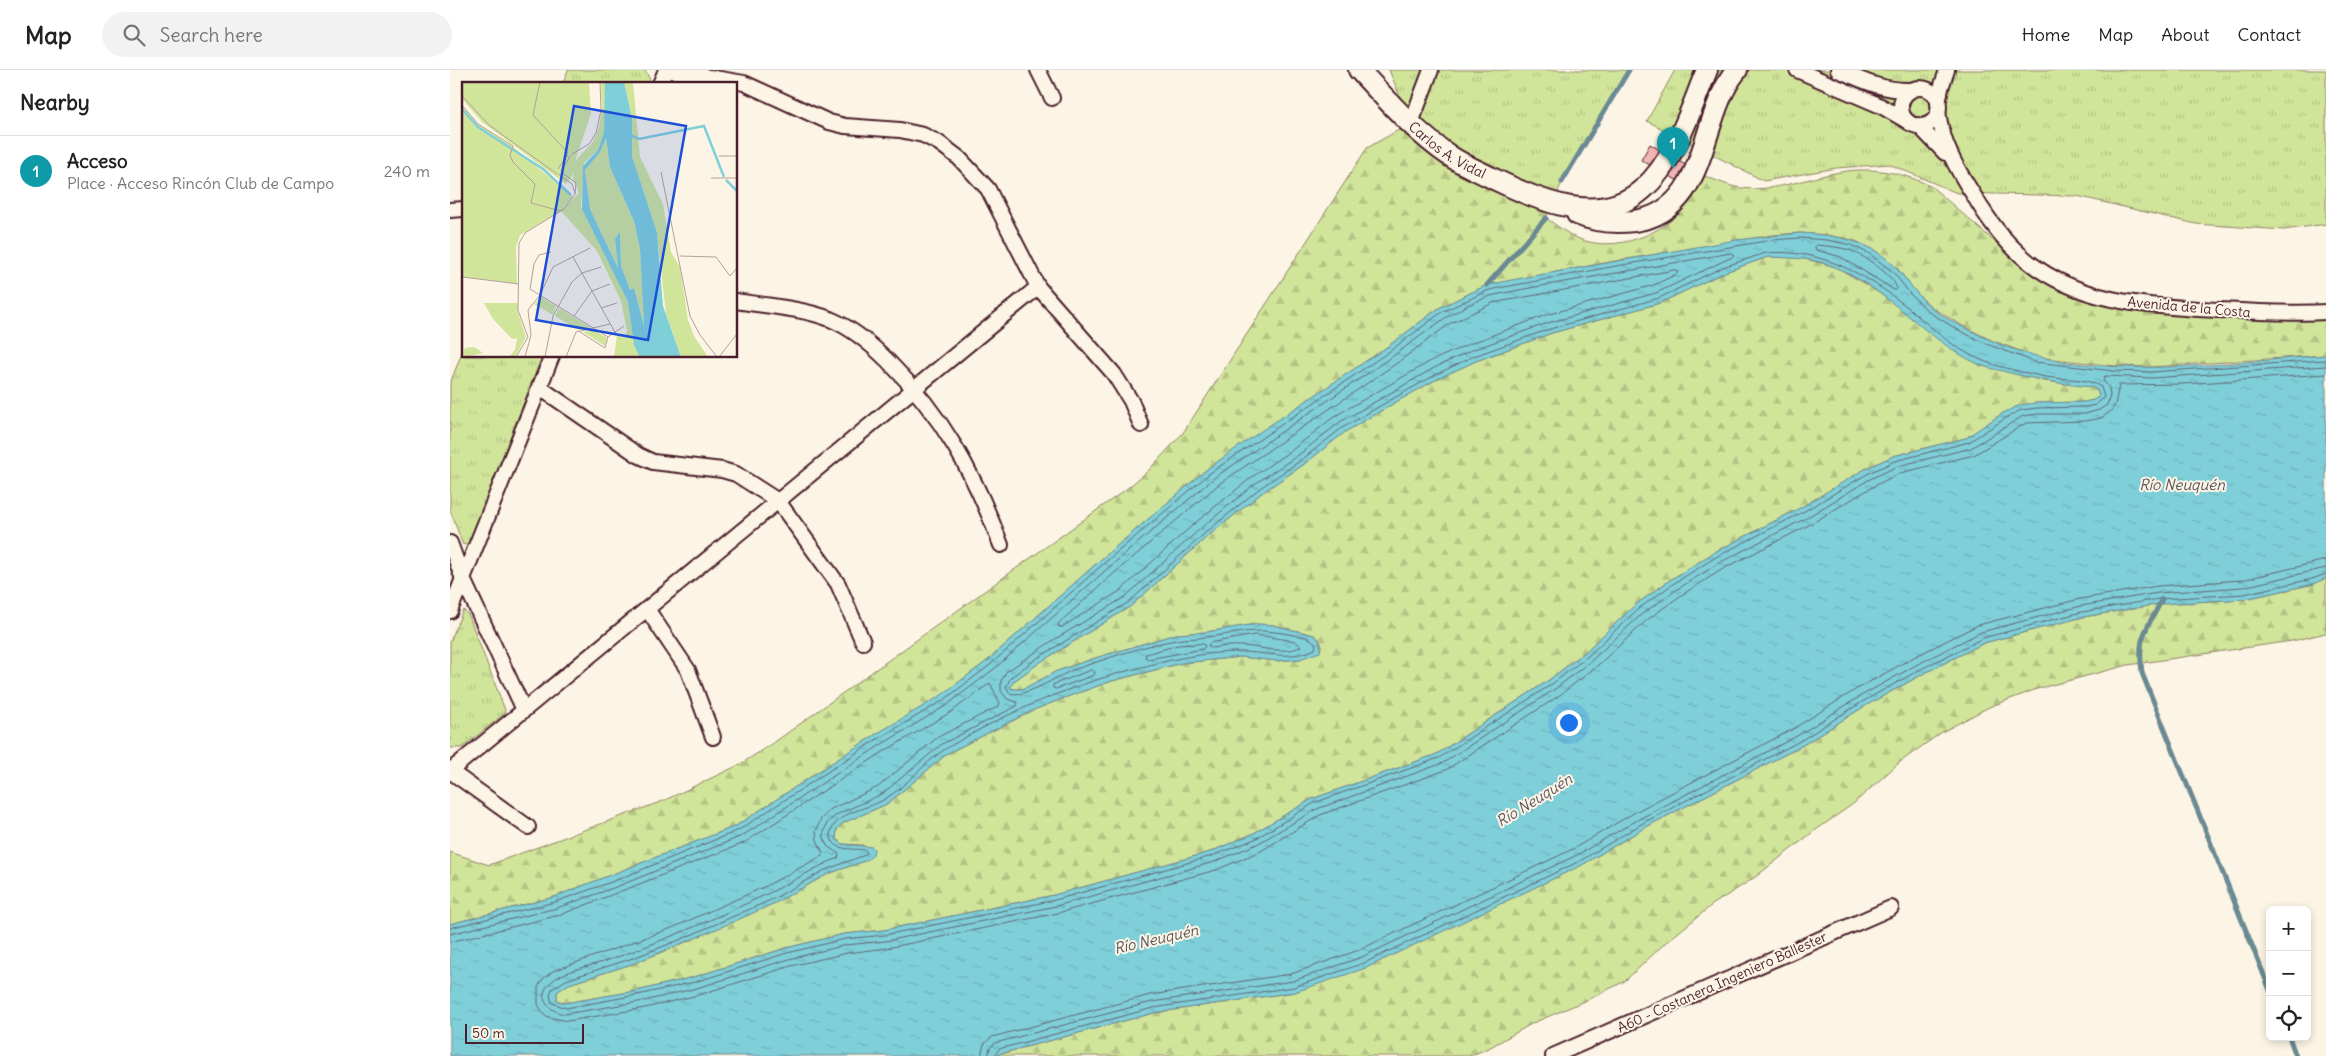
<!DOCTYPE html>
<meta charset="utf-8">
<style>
body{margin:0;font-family:Delius,sans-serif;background:#f2f2f2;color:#222}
.controls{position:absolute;right:15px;bottom:15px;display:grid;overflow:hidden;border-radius:8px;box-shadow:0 2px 8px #0003}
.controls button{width:45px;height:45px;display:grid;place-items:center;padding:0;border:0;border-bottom:1px solid #e0e0e0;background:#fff;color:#222;font:25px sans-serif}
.scale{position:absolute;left:15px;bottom:12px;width:119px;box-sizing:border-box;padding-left:5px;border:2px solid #4a1f2b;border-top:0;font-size:14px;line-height:18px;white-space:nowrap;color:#4a1f2b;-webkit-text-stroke:4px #fcf5e5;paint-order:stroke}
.you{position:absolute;left:1118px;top:652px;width:18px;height:18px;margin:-12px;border:4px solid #fff;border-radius:50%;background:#1a73e8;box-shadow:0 0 0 8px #1a73e833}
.badge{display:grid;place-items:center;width:32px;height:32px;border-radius:50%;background:#2563eb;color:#fff;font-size:16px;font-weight:700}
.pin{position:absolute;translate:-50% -41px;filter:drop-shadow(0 1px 2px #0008)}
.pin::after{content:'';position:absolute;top:26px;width:18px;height:15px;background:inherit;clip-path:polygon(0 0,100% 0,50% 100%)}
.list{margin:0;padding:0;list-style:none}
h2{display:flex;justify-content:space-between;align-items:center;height:65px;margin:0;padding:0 20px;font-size:21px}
h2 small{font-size:16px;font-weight:400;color:#767676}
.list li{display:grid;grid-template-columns:32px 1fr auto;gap:15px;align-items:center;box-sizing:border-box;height:70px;padding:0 20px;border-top:1px solid #e0e0e0}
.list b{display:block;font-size:19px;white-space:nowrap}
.list p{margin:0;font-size:16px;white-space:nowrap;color:#767676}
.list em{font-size:16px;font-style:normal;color:#767676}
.icon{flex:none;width:28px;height:28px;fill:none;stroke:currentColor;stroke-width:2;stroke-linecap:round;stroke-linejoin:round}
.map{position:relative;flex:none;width:1876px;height:986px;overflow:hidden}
header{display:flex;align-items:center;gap:30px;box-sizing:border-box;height:70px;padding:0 25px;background:#fff;border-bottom:1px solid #e0e0e0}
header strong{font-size:24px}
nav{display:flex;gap:28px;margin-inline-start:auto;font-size:18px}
.search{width:350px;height:45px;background:#f2f2f2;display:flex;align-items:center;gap:12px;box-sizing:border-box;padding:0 18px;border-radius:28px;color:#767676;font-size:19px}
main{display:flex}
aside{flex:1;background:#fff}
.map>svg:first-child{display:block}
</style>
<header>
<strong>Map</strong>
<div class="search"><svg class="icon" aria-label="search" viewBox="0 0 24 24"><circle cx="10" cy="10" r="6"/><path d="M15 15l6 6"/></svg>Search here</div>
<nav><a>Home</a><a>Map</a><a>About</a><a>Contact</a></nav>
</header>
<main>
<aside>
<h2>Nearby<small></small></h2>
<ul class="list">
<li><span class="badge" style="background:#0f9aa8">1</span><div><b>Acceso</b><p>Place · Acceso Rincón Club de Campo</p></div><em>240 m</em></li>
</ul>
</aside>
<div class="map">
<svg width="1876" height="986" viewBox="0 0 1876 986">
<defs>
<pattern id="grass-tufts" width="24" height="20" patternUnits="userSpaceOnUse" patternTransform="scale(1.25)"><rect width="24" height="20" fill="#d1e59a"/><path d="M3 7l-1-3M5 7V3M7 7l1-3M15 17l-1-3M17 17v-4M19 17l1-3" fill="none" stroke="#b5c485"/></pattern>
<pattern id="forest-firs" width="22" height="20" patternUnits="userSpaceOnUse" patternTransform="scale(1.25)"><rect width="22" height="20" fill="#d1e59a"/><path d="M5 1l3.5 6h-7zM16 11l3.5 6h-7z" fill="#b5c485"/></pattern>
<pattern id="water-ripples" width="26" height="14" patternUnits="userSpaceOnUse" patternTransform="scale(1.25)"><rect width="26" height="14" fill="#7fcfd9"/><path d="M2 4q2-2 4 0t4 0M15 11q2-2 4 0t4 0" fill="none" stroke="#6fb1ba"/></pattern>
</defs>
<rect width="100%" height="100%" fill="#fcf5e5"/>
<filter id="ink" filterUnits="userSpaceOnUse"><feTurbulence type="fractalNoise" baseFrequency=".02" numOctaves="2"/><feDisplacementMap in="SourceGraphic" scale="10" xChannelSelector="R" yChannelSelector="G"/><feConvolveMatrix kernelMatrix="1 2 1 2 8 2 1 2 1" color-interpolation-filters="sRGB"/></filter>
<g filter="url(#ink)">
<g fill="url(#grass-tufts)" stroke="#8e8262">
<polygon points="118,0 195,0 200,10 199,14 113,14"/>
<polygon points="939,0 1179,0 1112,112 1103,133 961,53"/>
<polygon points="1225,0 1876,0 1876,154 1834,160 1746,154 1627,126 1507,123 1439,94 1386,98 1314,111 1197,51"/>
<polygon points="14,277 14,286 92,286 19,473 13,475 0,440 0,314"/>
<polygon points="13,540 18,544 55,640 54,644 12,678 0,678 0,572"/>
</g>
<g fill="url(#forest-firs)" stroke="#8e8262">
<path d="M961 53 1103 133 1096 148C1106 155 1117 164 1129 169 1166 183 1212 165 1237 135 1244 126 1249 115 1254 106 1266 110 1278 116 1291 118 1331 123 1368 102 1408 100 1433 99 1460 105 1482 117L1574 197 1605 216 1678 239 1711 244 1814 250 1876 249V285L1701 297 1665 296 1586 287 1541 270 1511 255 1483 238 1465 222 1448 199 1423 179 1403 170 1377 165 1350 163 1322 165 1165 191 1037 215 989 238 937 277 757 399 648 492 537 591 490 627 423 666 286 756 104 827 0 854V782L39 795 213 731 289 695 322 674 675 420 698 401 733 363 917 78Z"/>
<polygon points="1318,187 1352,188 1386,197 1422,218 1528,294 1594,311 1641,317 1647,320 1649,325 1644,330 1634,332 1586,333 1553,343 1516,368 1443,386 1415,399 1350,438 1263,483 1220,510 1185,535 1135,582 1099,610 987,684 862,729 802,764 760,782 604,825 434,860 394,864 336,878 244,907 191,920 115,933 107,930 107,922 119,914 185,893 229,875 325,833 378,804 417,790 413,775 392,774 386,769 387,759 393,753 437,734 498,683 586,639 622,625 662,611 732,593 791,587 827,591 850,589 872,576 869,569 864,565 823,555 806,554 756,562 726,564 642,589 607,601 573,619 562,619 561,616 564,611 589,593 681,536 757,467 813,422 853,395 895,362 946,332 989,308 1026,291 1102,263 1210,233 1275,202"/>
<polygon points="1876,508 1876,563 1842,571 1678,595 1587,619 1539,637 1492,662 1450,692 1403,734 1363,762 1304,808 1262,835 1214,874 1175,911 1137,930 1083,953 1037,979 1019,986 542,986 704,943 845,922 992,861 1132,795 1196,757 1353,675 1415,636 1473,604 1534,573 1633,547 1710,534 1795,529 1864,514"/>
</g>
<path fill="url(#water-ripples)" stroke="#6a8993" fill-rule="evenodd" d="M1350 163C1387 165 1424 171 1449 201 1460 214 1469 227 1482 238 1498 251 1520 260 1538 269 1635 315 1773 293 1876 285V508L1864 514 1795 529 1710 534 1633 547 1534 573 1473 604 1415 636 1353 675 1196 757 1132 795 916 898 845 922 704 943 542 986H0V854L104 827 286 756 423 666 490 626 537 591 648 492 757 399 805 365 937 277 989 238 1037 215 1072 208 1286 170ZM1318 187C1341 188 1364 188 1385 197 1438 219 1475 269 1526 293 1535 298 1546 299 1556 302 1584 309 1612 314 1641 317L1647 320 1649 325 1644 330 1634 332 1586 333 1570 335 1553 343 1516 368 1443 386 1415 399 1350 438 1263 483 1220 510 1185 535 1135 582 1099 610 987 684 862 729 802 764 760 782 604 825 434 860 394 864 336 878 244 907 191 920 115 933 107 930V922L119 914 185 893 283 852 325 833 378 804 417 790 423 785 424 779 422 777 392 774 386 769 387 759 393 753 437 734 498 683 586 639 622 625 662 611 732 593 791 587 827 591 850 589 870 582C872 574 870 570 864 565L823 555 806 554 756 562 726 564 642 589 607 601 573 619H562L561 616 564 611 589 593 681 536 757 467 813 422 853 395 895 362 946 332 989 308 1026 291 1102 263 1210 233 1275 202Z"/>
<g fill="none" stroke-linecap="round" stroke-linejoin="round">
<g stroke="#5f6571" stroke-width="1">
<path d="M1367 175C1377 176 1389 177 1399 180 1413 185 1444 205 1447 219L1444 220 1391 187 1366 180 1365 177Z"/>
<path d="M1316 183C1372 178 1419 206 1461 240 1483 259 1503 278 1529 289 1545 297 1577 303 1596 307 1613 310 1637 307 1651 317L1654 327 1646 335 1635 337 1587 338 1571 340 1556 348 1519 372 1445 391 1417 404 1353 442 1266 487 1223 514 1188 539 1138 586 1102 614 989 688 864 733 805 769 762 786 605 830 435 865 395 869 337 883 245 912 192 924 116 938 102 933 100 925 102 919 116 910 183 888 227 871 323 829 375 800 415 785 417 783 415 780C401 778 383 782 380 764 386 741 417 740 435 729 458 715 474 692 497 678 557 642 628 612 696 596 727 588 759 582 790 582 816 582 841 591 865 579L866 575C863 567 851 566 843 565 805 557 792 563 756 567 746 569 736 568 726 570 691 576 656 589 623 600 608 606 573 629 560 623L556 617 561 607 586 589 679 532 754 464 810 418 850 391 892 358 944 328 987 304 1024 286 1100 259 1209 228 1273 197Z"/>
<polygon points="1225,200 1228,201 1227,204 1204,215 1096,245 1019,274 981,291 937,316 885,346 842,380 802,407 745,453 670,521 612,557 608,556 609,553 661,506 769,414 947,293 999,254 1043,233"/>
<path d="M806 565 845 571 851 576C839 585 808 577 793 576 782 575 771 577 761 578L758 576 760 573Z"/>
<polygon points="753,574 755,576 753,579 698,589 695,587 696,584 728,575"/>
<polygon points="642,600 645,602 644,605 606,619 603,618 603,615"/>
<polyline points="0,858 105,832 164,811 289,760 426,670 494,630 540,595 652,495 760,403 940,281 992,242 1039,220 1166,196 1322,170 1350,168 1377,170 1401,175 1420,184 1444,203 1461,225 1479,242 1508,260 1539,275 1585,292 1664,301 1701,302 1876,290"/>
<path d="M0 864 107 838 166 817 292 766 429 676 497 635 544 599 656 500 764 408 943 286 995 248 1018 235 1040 226 1074 219 1281 183 1284 185 1282 187 1206 223 1098 253 1022 280 984 298 890 352 847 386 806 413 750 459 675 527 602 571 556 602 551 611V621L557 629 567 632V636L492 674 432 724 386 745 377 753 373 765 377 776 389 784 388 788C363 798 341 813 317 824 264 849 211 872 156 891 138 897 113 900 100 913 85 928 100 942 115 944L194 931 247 918 339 889 396 875 436 871 606 836 764 792 807 774 867 739 993 693 1105 619 1142 590 1192 544 1226 520 1269 493 1356 448 1420 409 1448 396 1521 378 1573 346 1588 344H1635L1649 340 1657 335 1660 326 1659 318 1653 310 1655 306 1702 308 1876 296"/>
<polyline points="0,872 110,845 294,773 433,682 501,642 540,613 550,633 549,636 488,667 428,717 381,739 371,749 366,761 367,770 373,783 372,786 316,816 222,858 103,901 93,909 88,917 88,934 92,942 98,947 118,951 195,938 248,925 341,896 397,883 437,878 608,843 766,800 811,781 870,745 996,700 1110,625 1147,596 1197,550 1230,526 1273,499 1359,455 1424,416 1450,403 1524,385 1576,353 1635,351 1651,348 1660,342 1665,335 1669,315 1734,314 1876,304"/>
<polyline points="531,986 534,974 542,967 700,925 841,904 909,880 1123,779 1187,741 1343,659 1405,620 1464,587 1528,555 1630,529 1708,516 1792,510 1876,490"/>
<polyline points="538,986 540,978 545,973 702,932 843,911 912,887 1127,785 1191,748 1347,666 1409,627 1468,594 1531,562 1631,536 1708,523 1793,517 1876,498"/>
<polyline points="544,986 549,979 703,938 844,917 914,893 1130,791 1193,753 1350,671 1412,632 1471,599 1533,568 1632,542 1709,529 1794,524 1862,509 1876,504"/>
</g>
<g stroke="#6a8993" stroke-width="5">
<polyline points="1112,112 1179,0"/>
<polyline points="1037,215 1096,148"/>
<path d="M1712 529C1696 563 1687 563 1692 603L1820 920"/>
<polyline points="1839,967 1846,986"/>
</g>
</g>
<polygon fill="#f1b5b3" stroke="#4a1f2b" points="1200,74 1254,106 1246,121 1191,90"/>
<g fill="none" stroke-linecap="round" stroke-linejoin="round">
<defs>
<g id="street">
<polyline points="217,0 294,13 379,52 395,56 450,60 473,65 489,73 509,88 538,119 588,217 664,304 681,331 691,355"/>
<polyline points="588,0 602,28"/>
<polyline points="1347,0 1431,36 1457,51"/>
<path d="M1388 0C1413 11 1434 21 1462 20"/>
<polyline points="210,14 216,0"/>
<circle cx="1470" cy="37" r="19"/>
<polyline points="1488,34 1491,18 1497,0"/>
<path d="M1488 41C1492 73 1506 98 1523 124 1539 152 1561 180 1587 198 1640 235 1709 237 1770 240 1805 242 1840 244 1876 242"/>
<polyline points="961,53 981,0"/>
<polyline points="1468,55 1495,83"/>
<polyline points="0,140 14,139"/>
<path d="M286 231C317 236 351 238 380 249 402 258 422 275 438 291 493 346 524 403 551 475"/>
<polyline points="89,317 188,385 203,392 272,400 286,404 328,431 388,514 413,572"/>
<polyline points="0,473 13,509 74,640"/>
<polyline points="197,539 238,600 263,667"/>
<polyline points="0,541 102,286"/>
<polyline points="0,701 588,217"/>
<polyline points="0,701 78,757"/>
<polyline points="1103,986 1441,838"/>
</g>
<g id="secondary">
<path id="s1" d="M909 0C937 30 966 63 1000 86 1013 95 1029 101 1044 109 1088 130 1149 158 1193 119 1226 90 1240 40 1257 0"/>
<path d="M1127 144C1145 152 1165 153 1184 151 1260 141 1248 46 1287 0"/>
</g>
</defs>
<use href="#street" stroke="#4a1f2b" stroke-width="18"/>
<use href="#secondary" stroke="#4a1f2b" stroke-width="24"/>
<use href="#street" stroke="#fcf5e5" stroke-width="14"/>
<use href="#secondary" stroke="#fcf5e5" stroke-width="20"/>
</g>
</g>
<g text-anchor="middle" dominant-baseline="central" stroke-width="4" stroke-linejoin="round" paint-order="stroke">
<g font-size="14" fill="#4a1f2b" stroke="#fcf5e5">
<text stroke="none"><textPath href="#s1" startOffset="120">Carlos A. Vidal</textPath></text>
<text transform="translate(1739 237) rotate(5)">Avenida de la Costa</text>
<text transform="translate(1272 912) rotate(-24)">A60 - Costanera Ingeniero Ballester</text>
</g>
<g font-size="15" font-style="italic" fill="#5a545f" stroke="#fcf5e5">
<text x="1732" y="414">Río Neuquén</text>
<text transform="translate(1084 730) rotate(-32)">Río Neuquén</text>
<text transform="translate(706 869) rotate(-13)">Río Neuquén</text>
</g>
</g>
<g transform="translate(12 12)">
<rect width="275" height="275" fill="#fcf5e5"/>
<path d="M0 0H127L129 32 114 76 113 90 104 102 20 40 0 17ZM0 23 16 42 50 64 111 115 99 129 58 153 54 165 55 202 0 195ZM79 215 94 224 91 233 72 222ZM22 221H56V230L64 255 53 275H47L53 268 55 256 50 257 31 237ZM97 226 128 245V246L116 248 93 234ZM132 248 145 256 143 264 121 250ZM155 253 172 260 178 275H152Z" fill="#d1e59a"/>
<path d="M139 0H143L145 18 142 50 136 68 122 81 119 124 166 220 172 260 162 256 165 249 159 219 135 169 99 129 117 111 111 97 114 78 130 61 136 48 140 28ZM162 0H171L178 75 201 122 209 170 218 185 226 238 232 254 246 275H219L204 232 195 152 170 74V36ZM144 56 148 85 172 139 178 167 182 244 172 206 168 208 159 184 158 151 153 157 156 186 128 127 123 87Z" fill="#d1e59a"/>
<path d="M12 265 21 271 4 275 1 271 3 266Z" fill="#d1e59a"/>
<path d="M143 0H162L170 36V74L195 151 201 224 219 275 177 274 172 263 166 220 120 127 121 84 136 68 142 50ZM144 56 148 85 172 139 178 167 182 244 172 206 168 208 159 184 158 150 153 157 156 186 128 127 123 88 138 70Z" fill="#7fcfd9" fill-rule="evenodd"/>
<path fill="none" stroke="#7fcfd9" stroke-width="2.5" d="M0 27 16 45 81 87 109 113M168 53 177 57 242 44 262 95M264 98 275 109"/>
<path fill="none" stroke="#b59f9b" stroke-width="1" d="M78 0 71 33 106 71M0 14 27 43 95 92M0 23 16 42 51 64 48 73 51 80 73 102 69 121 99 129M110 72 127 62 134 51 139 28 138 0M257 74H275M96 87 106 72M99 89 109 73M199 90 228 234 238 253 255 275M96 92 110 102 113 111M249 96H275M89 170 77 173 72 182 68 207 146 255M218 174 254 175 268 194 275 186M111 175 154 252M0 195 57 202M139 226 155 221M112 234 130 209 148 202M118 250 143 266 146 255 162 244M54 275 66 255 56 228 57 161 63 151 102 127 113 112 114 101 99 90M63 275 69 253 66 228 78 213 91 185 128 166M83 275 91 234 110 200 120 191 139 185M104 275 114 250 148 242M257 275 275 252"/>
<path fill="#1d4ed8" fill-opacity="0.15" stroke="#1d4ed8" stroke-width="2.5" d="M112 24 224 44 186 258 74 238Z"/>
<rect width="275" height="275" fill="none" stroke="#4a1f2b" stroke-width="2.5"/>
</g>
</svg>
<div class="controls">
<button>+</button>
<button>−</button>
<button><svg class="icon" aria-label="locate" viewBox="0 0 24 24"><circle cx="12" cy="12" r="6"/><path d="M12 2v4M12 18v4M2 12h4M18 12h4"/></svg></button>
</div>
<div class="scale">50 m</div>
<div class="you"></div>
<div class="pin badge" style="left:1223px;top:98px;background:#0f9aa8">1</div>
</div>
</main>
